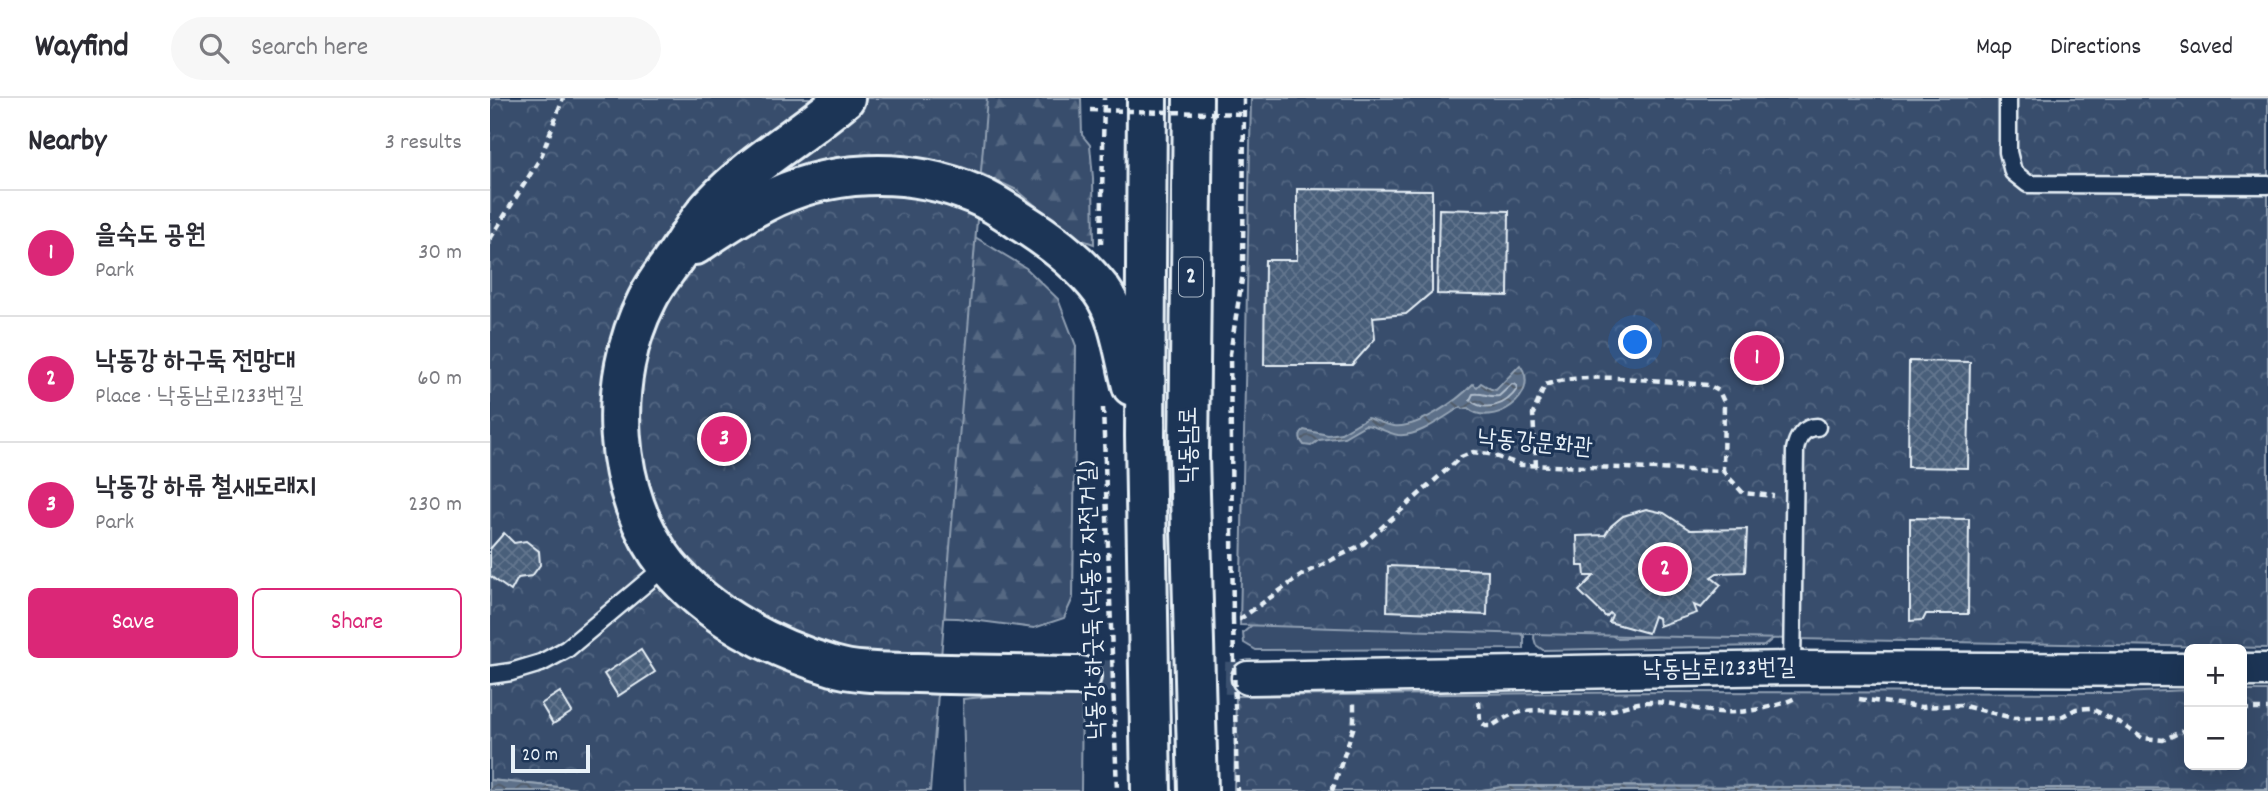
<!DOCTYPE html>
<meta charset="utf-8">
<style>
body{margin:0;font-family:Dekko,"Poor Story",sans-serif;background:#f7f7f7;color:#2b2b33}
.controls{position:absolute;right:21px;bottom:21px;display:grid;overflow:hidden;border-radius:10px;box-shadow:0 7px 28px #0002}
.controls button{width:63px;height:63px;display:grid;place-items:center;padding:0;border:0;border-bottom:2px solid #e1e1e2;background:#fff;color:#2b2b33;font:35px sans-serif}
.scale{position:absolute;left:21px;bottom:18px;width:79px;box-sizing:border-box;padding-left:7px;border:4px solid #e8f1f8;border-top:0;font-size:19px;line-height:24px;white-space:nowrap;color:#e8f1f8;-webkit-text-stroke:5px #1d3557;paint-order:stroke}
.you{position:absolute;left:1146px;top:245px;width:24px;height:24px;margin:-18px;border:5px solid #fff;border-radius:50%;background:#1a73e8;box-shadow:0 0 0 10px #1a73e833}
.badge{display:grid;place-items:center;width:46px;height:46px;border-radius:50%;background:#db2777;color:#fff;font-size:23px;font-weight:700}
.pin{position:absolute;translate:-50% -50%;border:4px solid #fff;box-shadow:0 2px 7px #0006}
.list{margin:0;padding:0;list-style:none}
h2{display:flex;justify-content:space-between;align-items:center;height:91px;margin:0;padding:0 28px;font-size:30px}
h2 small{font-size:23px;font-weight:400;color:#7c7c81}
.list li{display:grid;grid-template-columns:46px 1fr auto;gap:21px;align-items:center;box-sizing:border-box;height:126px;padding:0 28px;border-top:2px solid #e1e1e2}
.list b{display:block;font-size:26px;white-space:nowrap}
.list p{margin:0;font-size:23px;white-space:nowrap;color:#7c7c81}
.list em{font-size:23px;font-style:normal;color:#7c7c81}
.actions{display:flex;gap:14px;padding:21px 28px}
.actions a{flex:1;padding:16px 0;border:2px solid #db2777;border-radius:10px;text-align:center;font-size:24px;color:#db2777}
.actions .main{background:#db2777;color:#fff}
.icon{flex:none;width:38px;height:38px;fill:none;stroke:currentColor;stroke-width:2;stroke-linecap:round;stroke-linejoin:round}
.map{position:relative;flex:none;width:1778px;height:693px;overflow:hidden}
header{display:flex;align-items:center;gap:42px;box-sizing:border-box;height:98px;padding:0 35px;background:#fff;border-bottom:2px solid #e1e1e2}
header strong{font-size:33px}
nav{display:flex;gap:38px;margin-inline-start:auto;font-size:24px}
.search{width:490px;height:63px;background:#f7f7f7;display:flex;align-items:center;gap:18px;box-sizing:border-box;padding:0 24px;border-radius:38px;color:#7c7c81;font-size:26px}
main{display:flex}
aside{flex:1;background:#fff}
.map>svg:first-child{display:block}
</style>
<header>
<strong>Wayfind</strong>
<div class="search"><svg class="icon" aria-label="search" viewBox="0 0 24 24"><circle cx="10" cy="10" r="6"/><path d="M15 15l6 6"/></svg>Search here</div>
<nav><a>Map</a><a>Directions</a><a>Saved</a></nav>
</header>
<main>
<aside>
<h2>Nearby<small>3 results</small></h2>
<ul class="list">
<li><span class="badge">1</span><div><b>을숙도 공원</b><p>Park</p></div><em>30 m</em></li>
<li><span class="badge">2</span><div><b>낙동강 하구둑 전망대</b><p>Place · 낙동남로1233번길</p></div><em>60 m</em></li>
<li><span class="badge">3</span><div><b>낙동강 하류 철새도래지</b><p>Park</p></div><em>230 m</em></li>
</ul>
<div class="actions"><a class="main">Save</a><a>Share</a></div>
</aside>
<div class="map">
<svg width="1778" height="693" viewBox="0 0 1778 693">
<defs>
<pattern id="forest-firs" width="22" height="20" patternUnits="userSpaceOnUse" patternTransform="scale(1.75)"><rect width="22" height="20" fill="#374d6c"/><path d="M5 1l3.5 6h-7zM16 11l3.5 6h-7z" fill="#546782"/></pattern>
<pattern id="park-crowns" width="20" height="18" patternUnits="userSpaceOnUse" patternTransform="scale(1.75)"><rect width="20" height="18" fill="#374d6c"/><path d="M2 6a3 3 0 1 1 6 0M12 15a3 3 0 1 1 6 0" fill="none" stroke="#546782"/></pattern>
<pattern id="water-waves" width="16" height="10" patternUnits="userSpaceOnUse" patternTransform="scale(1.75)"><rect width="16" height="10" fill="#5d7089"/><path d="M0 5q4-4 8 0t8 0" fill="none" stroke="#505a66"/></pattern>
<pattern id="building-cross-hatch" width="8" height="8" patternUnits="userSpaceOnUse" patternTransform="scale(1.75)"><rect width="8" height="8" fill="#495e7a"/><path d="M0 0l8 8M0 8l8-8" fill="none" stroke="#63768e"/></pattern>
</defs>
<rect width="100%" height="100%" fill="#1d3557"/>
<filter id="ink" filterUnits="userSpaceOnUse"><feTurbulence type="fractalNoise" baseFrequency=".0143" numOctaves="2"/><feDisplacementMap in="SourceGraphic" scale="14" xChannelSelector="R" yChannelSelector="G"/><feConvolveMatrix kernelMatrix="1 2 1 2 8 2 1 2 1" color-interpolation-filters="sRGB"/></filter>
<g filter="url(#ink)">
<g fill="#374d6c" stroke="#909fb2" stroke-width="2">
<polygon points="770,520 1022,529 1034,538 1034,551 766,552 754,545 753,535"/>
<polygon points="1045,532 1114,532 1126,540 1158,539 1212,533 1285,539 1274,548 1053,552 1046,547 1044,540"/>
<polygon points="592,589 591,693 475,693 473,601"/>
</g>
<g fill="url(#forest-firs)" stroke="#909fb2" stroke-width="2">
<polygon points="382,0 591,0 592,37 600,47 603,80 604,146 574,136 553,114 527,92 486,73"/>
<polygon points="462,125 536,170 568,201 586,248 583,500 574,520 544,530 467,520 370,518"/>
</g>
<g fill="url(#park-crowns)" stroke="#909fb2" stroke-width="2">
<polygon points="0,0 497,0 440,693 107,693 0,682"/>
<polygon points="761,0 1778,0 1778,550 1041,536 750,527"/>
<polygon points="1699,592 1699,667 1752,667 1752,593 1778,593 1778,691 1020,688 985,693 744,693 746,598 1177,594 1630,595"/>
</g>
<g fill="url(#water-waves)" stroke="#95a4b5" stroke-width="2">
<path d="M1030 267C1053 298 1000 331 978 310L973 311 971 309C953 319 930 339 908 337 897 335 887 328 875 327L854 339 829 342 821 348 814 347C810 343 808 336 814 332L838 337 851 335 877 320C886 322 895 327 904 328 927 331 968 302 983 286L987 289 991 285 1001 291 1006 292Z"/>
<polygon points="0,682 107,693 0,693"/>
<polygon points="1020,688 1778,691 1778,693 985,693"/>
</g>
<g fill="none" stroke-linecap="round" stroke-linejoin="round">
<path stroke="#b0bdcc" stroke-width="2" d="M1022 286 1026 287 1027 291C1017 307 995 315 980 302L983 296C993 294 999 300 1009 298Z"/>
</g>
<g fill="url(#building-cross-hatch)" stroke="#e8f1f8" stroke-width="2">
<polygon points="807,91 942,92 942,194 916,216 883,219 885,241 862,267 774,267 775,162 807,162"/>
<polygon points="949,111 1019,113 1018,198 947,196"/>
<polygon points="1419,263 1480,264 1478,370 1418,369"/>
<polygon points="1156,411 1174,415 1200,432 1257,431 1255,474 1227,475 1221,479 1231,487 1211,510 1204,507 1207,515 1169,528 1168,520 1164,518 1158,535 1119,524 1122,517 1120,515 1116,519 1089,493 1104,478 1095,478 1094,468 1088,468 1087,438 1115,437 1121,428 1133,418"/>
<polygon points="1420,420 1479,421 1478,516 1436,516 1433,522 1420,523"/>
<polygon points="14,435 24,445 36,443 49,453 50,467 42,478 28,480 21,493 0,478 0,451"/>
<polygon points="898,468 998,472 997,517 897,513"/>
<polygon points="151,552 165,574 128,598 114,576"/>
<polygon points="70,594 82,614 63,626 51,606"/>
</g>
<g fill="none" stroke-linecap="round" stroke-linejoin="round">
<polyline stroke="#3b516f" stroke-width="32" stroke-dasharray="32 16" stroke-linecap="butt" points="591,578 758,580"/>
<defs>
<g id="service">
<polyline points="1518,0 1518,54 1523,74 1538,86 1778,87"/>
<path d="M1302 570 1305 352C1307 340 1314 329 1327 329"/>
<polyline points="0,577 21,574 51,565 77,551 177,467"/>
</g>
<g id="minor">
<polyline points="1752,572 1778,572"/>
<polyline points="758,580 1302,570 1699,572"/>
</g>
<g id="primary">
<path d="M355 0C312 37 262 64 223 106 207 122 196 144 183 162 174 175 164 187 157 202 116 281 121 397 178 468 219 518 282 550 343 568 369 576 400 574 427 575 482 577 537 577 591 578"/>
<polyline points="657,0 655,338 661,693"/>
<polyline points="703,0 699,358 708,693"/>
<path d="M205 147C227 132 249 117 273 105 337 71 417 68 484 96 501 103 516 113 530 123 559 141 590 165 611 192 630 218 634 257 642 288"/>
</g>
</defs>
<use href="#service" stroke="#e8f1f8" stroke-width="21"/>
<use href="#minor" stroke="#e8f1f8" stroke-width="37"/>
<use href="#primary" stroke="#e8f1f8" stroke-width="44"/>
<g stroke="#e8f1f8" stroke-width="4.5" stroke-dasharray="7 5" stroke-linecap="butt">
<polyline points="754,0 753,175 740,256 743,521 750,521 812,477 873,446 971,359 983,354 999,356 1031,367 1233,373 1253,395 1284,398"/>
<polyline points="0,141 51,59 73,0"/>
<polyline points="611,146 614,0"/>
<path d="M1046 368 1043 316 1055 287C1095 272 1173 284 1218 287L1229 293 1234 304 1233 373"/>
<polyline points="1369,601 1431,609 1470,607 1523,620 1571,619 1586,611 1600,610 1630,625 1652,640 1673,642 1699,630"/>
<path d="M989 603 990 623 996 628H1002C1040 601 1060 617 1100 616 1122 616 1140 603 1162 604 1182 604 1201 611 1220 613 1244 617 1284 611 1305 600"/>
<polyline points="1752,611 1778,611"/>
<polyline points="842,693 864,628 864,604"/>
</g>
<use href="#service" stroke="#1d3557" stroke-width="16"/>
<use href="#minor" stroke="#1d3557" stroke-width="32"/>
<use href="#primary" stroke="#1d3557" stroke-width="38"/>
<g stroke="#e8f1f8" stroke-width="4.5" stroke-dasharray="7 5" stroke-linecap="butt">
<polyline points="600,12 754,16"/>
<polyline points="613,310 627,693"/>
<polyline points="743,521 747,693"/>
</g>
</g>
</g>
<g text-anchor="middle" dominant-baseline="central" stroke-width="6" stroke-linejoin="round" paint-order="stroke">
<rect fill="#1d3557" stroke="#abb9c8" stroke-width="2" x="689" y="159.5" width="24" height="39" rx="5"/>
<g font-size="23" font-weight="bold" fill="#e8f1f8">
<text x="701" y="179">2</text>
</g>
<g font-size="24" fill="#e8f1f8" stroke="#1d3557">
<text transform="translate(1045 346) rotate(5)">낙동강문화관</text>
<text transform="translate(700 347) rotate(-90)">낙동남로</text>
<text transform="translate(603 502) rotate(-92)">낙동강 하굿둑 (낙동강 자전거길)</text>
<text transform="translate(1229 572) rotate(-1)">낙동남로1233번길</text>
</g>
</g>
</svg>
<div class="controls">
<button>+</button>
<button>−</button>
</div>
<div class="scale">20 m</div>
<div class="you"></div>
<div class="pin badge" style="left:1267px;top:260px">1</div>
<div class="pin badge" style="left:1175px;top:471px">2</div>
<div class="pin badge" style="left:234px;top:341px">3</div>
</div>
</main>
